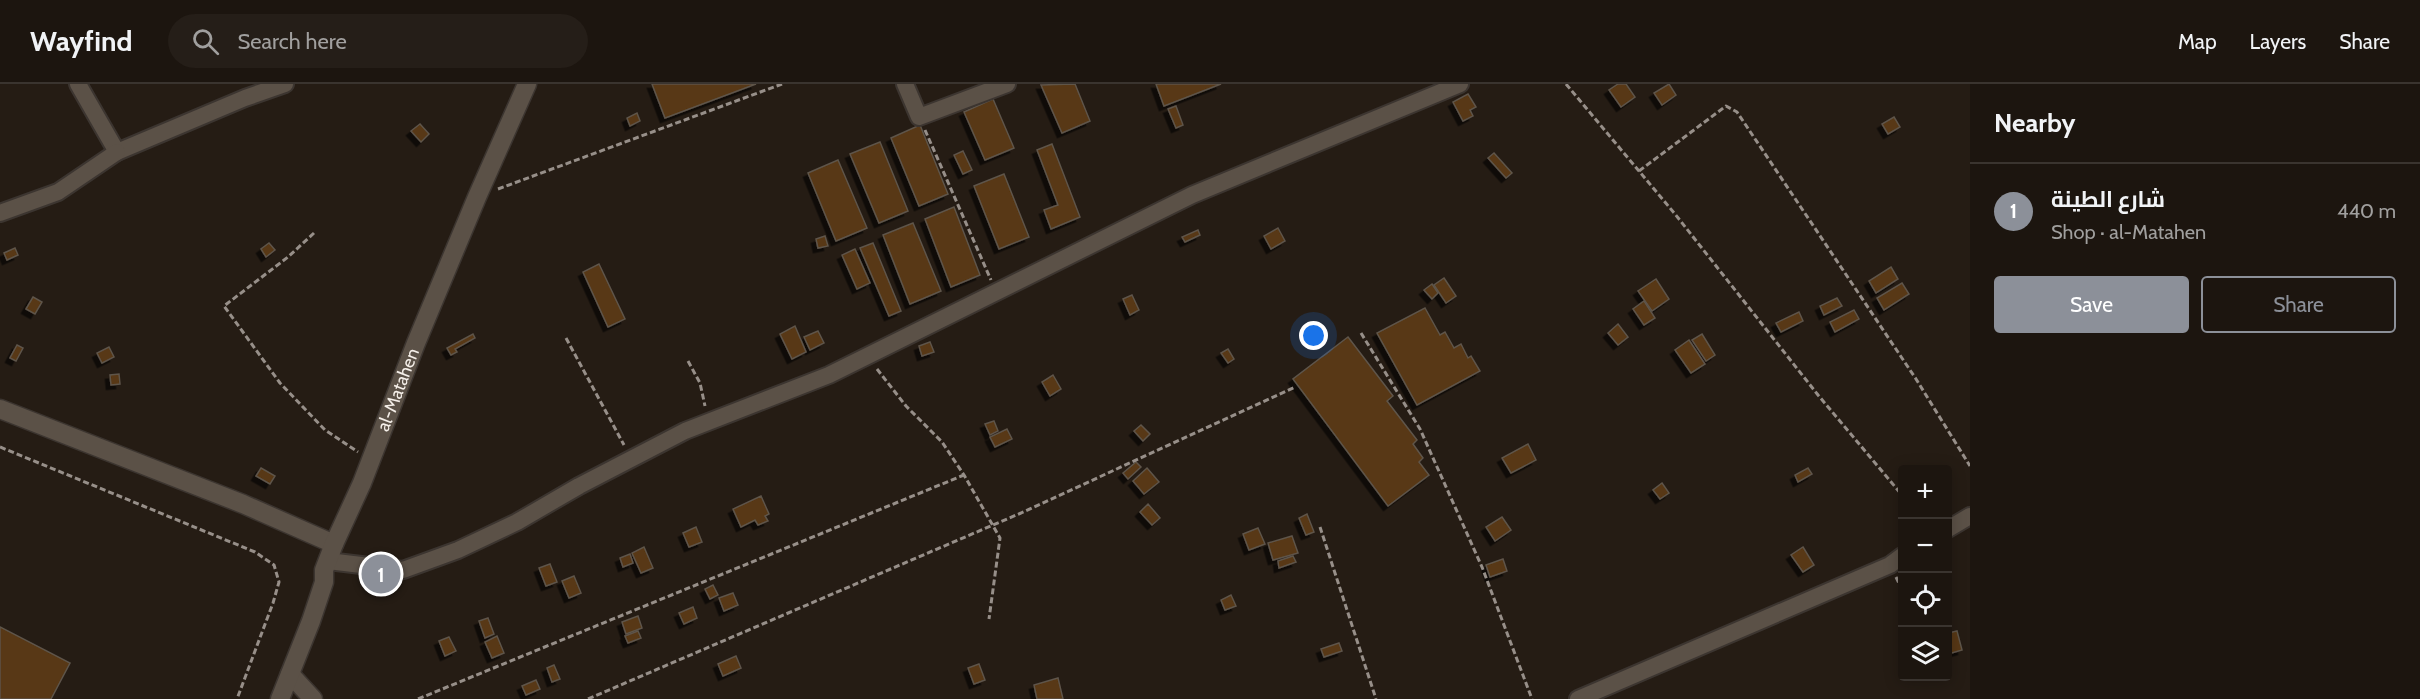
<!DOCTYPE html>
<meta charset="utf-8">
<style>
body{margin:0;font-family:Cabin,Cairo,sans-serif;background:#251e18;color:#f1f3f6}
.controls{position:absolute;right:18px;bottom:18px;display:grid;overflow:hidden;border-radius:6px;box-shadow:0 3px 15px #0003}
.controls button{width:54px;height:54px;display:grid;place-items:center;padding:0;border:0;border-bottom:2px solid #3a342f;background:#1c150f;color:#f1f3f6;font:30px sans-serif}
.you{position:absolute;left:1314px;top:252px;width:21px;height:21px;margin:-15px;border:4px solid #fff;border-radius:50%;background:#1a73e8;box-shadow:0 0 0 9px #1a73e833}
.badge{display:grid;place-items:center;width:39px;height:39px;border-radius:50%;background:#8c9099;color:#fff;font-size:20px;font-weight:700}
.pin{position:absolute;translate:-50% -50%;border:3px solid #fff;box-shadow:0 2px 6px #0006}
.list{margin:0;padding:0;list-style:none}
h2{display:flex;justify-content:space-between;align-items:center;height:78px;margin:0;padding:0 24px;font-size:26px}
h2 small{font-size:20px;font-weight:400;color:#a09f9e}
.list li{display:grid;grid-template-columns:39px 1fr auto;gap:18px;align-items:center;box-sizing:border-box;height:96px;padding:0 24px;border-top:2px solid #3a342f}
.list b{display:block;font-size:22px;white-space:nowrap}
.list p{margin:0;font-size:20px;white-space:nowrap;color:#a09f9e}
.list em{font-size:20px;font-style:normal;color:#a09f9e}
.actions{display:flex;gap:12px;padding:18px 24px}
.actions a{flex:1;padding:14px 0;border:2px solid #8c9099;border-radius:6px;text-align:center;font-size:21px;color:#8c9099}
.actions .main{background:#8c9099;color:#fff}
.icon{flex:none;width:33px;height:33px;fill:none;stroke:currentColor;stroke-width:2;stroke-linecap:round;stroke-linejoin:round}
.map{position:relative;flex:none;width:1970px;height:615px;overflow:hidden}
header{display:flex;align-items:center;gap:36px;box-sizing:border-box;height:84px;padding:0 30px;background:#1c150f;border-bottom:2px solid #3a342f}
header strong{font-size:28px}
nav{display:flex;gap:33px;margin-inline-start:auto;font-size:21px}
.search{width:420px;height:54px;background:#251e18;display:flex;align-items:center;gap:15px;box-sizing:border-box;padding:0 21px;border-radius:33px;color:#a09f9e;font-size:22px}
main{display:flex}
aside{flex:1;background:#1c150f}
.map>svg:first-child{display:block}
</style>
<header>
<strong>Wayfind</strong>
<div class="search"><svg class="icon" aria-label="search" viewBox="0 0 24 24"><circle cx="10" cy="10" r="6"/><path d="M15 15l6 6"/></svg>Search here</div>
<nav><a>Map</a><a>Layers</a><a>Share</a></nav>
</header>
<main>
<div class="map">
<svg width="1970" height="615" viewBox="0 0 1970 615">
<defs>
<filter id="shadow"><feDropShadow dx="-4.5" dy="4.5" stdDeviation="0" flood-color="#0009"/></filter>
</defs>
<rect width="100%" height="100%" fill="#251c14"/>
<g fill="#583712" stroke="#5e544a" stroke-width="1.5" filter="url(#shadow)">
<polygon points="652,0 756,0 665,34"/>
<polygon points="1075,0 1090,37 1062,49 1041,1"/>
<polygon points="1156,0 1221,0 1164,22"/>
<polygon points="1618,0 1626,0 1635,13 1621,23 1609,6"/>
<polygon points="1669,0 1676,11 1662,21 1654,9"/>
<polygon points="1468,10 1476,23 1470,26 1473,32 1463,37 1453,18"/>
<polygon points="993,15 1014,64 985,76 964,28"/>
<polygon points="1176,22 1183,41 1176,44 1168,25"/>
<polygon points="637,29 640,37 630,42 627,34"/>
<polygon points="1894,33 1900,43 1888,50 1882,40"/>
<polygon points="420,40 429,50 421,58 411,47"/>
<polygon points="920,41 948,110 919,122 891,54"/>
<polygon points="880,58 908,127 879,139 850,70"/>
<polygon points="1052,60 1080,133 1051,145 1044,126 1058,121 1037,66"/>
<polygon points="963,67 972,86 963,90 954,71"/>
<polygon points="1494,69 1512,89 1506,94 1488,74"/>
<polygon points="838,76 867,144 836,157 808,89"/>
<polygon points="1004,90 1029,153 999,165 974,102"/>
<polygon points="954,123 980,191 951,203 925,135"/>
<polygon points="913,139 941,207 910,220 883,151"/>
<polygon points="1278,144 1285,157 1271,165 1264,152"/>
<polygon points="1198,146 1200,151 1185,158 1182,153"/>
<polygon points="825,152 828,162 818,164 816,155"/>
<polygon points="269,159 275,166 266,173 261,165"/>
<polygon points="873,159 901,227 889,232 860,164"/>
<polygon points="15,164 18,171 7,176 4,169"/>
<polygon points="855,165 870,199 857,205 842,171"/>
<polygon points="599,180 625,235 608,243 583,188"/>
<polygon points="1891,183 1898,195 1876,209 1869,197"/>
<polygon points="1444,194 1456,212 1446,219 1434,201"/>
<polygon points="1656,195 1669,215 1652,227 1638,207"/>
<polygon points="1902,199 1909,210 1884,226 1877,214"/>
<polygon points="1432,200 1438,209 1432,215 1424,206"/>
<polygon points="1132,211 1139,226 1130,231 1123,215"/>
<polygon points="33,213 42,218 35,230 26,225"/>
<polygon points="1837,214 1842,222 1824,231 1820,222"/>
<polygon points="1644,217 1655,234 1644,241 1633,225"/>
<polygon points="1425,224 1440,251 1445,248 1454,264 1461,260 1468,274 1471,272 1480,287 1417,321 1377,249"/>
<polygon points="1854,226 1859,235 1835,248 1830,238"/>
<polygon points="1799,228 1803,237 1781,248 1776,239"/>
<polygon points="1618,240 1628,253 1618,261 1608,249"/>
<polygon points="795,242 806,268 792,275 780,250"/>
<polygon points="818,247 824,259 810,266 804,253"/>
<polygon points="473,250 475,254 455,265 457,268 451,271 447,264"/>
<polygon points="1702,250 1715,271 1706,277 1692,256"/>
<polygon points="1348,253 1393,312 1387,317 1417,356 1413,360 1423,374 1419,378 1429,391 1388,422 1293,295"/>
<polygon points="1689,256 1705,280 1691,289 1675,266"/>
<polygon points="930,258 934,268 922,272 919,262"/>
<polygon points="17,261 23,264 16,277 10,274"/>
<polygon points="109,263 114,273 102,279 97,269"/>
<polygon points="1228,265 1234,275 1228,279 1221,269"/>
<polygon points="119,290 120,300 111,301 110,291"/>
<polygon points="1053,291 1061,305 1050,312 1042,298"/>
<polygon points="994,337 998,347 990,351 985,340"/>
<polygon points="1141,341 1150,350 1143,357 1134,347"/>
<polygon points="1007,345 1012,355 995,363 990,353"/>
<polygon points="1528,360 1536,376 1511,389 1502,374"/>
<polygon points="1136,378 1141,383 1128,395 1123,389"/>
<polygon points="261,384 275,392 270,400 256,392"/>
<polygon points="1147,384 1159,398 1144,410 1133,397"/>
<polygon points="1808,384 1812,390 1798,398 1795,391"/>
<polygon points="1662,399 1669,409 1660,415 1653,406"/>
<polygon points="761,412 769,430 765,432 768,437 758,441 755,436 741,443 733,425"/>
<polygon points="1148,420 1160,434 1152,441 1140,428"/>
<polygon points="1307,430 1314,448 1306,451 1299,434"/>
<polygon points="1502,433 1511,446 1495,457 1486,443"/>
<polygon points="696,443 702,458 689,463 683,449"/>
<polygon points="1258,444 1265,460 1249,466 1243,450"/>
<polygon points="1292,452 1298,469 1273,476 1268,459"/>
<polygon points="644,463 653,484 641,489 632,469"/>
<polygon points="1803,463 1814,481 1803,488 1791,471"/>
<polygon points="630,470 633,479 623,483 620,474"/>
<polygon points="1293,472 1296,478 1279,484 1278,477"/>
<polygon points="1503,475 1507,487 1490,493 1486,481"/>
<polygon points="550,480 557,498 546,502 539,484"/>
<polygon points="574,492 581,509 569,514 562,497"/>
<polygon points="713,501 718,511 710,515 705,505"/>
<polygon points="733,509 738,521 724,527 719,514"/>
<polygon points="1231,511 1236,522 1225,526 1221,516"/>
<polygon points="693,523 697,534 684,540 679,529"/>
<polygon points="638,532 642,544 626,550 622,538"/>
<polygon points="488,534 494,550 485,554 479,537"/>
<polygon points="0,543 70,579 51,615 0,615"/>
<polygon points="638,547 641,554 628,559 625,552"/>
<polygon points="1957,547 1962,566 1948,570 1948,549"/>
<polygon points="497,552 504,569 492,574 485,558"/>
<polygon points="449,553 456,567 445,572 439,557"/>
<polygon points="1339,559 1342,567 1324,573 1321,565"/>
<polygon points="736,572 741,584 723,592 718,580"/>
<polygon points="979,580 985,596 974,600 968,584"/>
<polygon points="554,581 560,595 552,598 547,584"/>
<polygon points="1058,594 1063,615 1037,615 1034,601"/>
<polygon points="536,596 540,605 526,611 522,602"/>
</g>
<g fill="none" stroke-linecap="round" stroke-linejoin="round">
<defs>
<g id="street">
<polyline points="78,0 117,68 245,14 285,0"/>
<polyline points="905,0 919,33 1007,0"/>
<polyline points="0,129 58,108 117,68"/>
<polyline points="1948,445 1970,432"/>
<polyline points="328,477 403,486 458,466 517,438 579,402 685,347 829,291 1192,111 1460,0"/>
<polyline points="1578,615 1890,481 1902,472"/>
</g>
<g id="secondary">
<polyline points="0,325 243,420 334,460"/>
<polyline points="290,590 313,615"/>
<path id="s1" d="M280 615 311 537 324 498V486L334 460 362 399 416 259 477 113 527 0"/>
</g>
</defs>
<use href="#street" stroke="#3c3530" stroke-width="20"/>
<use href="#secondary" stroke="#3c3530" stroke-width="21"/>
<g stroke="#978f89" stroke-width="3" stroke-dasharray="6 3" stroke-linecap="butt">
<polyline points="1566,0 1675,130 1818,311 1902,411"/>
<polyline points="925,46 991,196"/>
<polyline points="1639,87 1726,22 1737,28 1916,295 1970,382"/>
<polyline points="498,105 782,0"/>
<polyline points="314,149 288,173 224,222 280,299 325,346 358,368"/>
<polyline points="1361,249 1420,345 1482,483 1532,615"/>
<polyline points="566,254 624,361"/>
<polyline points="688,277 700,299 705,322"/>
<polyline points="877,285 906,322 942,358 964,391 1000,454 989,535"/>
<polyline points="0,363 255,468 274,481 279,498 273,519 237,615"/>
<polyline points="1320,443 1376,615"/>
<polyline points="1896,493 1902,506"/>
<polyline points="418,615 964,391"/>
<polyline points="588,615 1021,429 1295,303"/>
</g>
<use href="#street" stroke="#5b5147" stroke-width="16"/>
<use href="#secondary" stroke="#5b5147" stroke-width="18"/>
</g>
<g text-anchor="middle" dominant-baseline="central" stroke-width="5" stroke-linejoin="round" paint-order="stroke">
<g font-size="18" fill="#f5efe9" stroke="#251c14">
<text stroke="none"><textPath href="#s1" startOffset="332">al-Matahen</textPath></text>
</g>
</g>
</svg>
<div class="controls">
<button>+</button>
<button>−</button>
<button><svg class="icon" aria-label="locate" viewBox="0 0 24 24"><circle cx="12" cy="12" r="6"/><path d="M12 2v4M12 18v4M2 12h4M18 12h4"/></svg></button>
<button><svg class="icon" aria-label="layers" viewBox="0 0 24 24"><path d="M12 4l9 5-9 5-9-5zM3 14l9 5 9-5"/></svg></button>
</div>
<div class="you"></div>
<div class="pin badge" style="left:381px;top:490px">1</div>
</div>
<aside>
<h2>Nearby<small></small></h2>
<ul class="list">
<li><span class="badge">1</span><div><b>شارع الطينة</b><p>Shop · al-Matahen</p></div><em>440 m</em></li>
</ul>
<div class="actions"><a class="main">Save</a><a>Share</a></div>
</aside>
</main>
